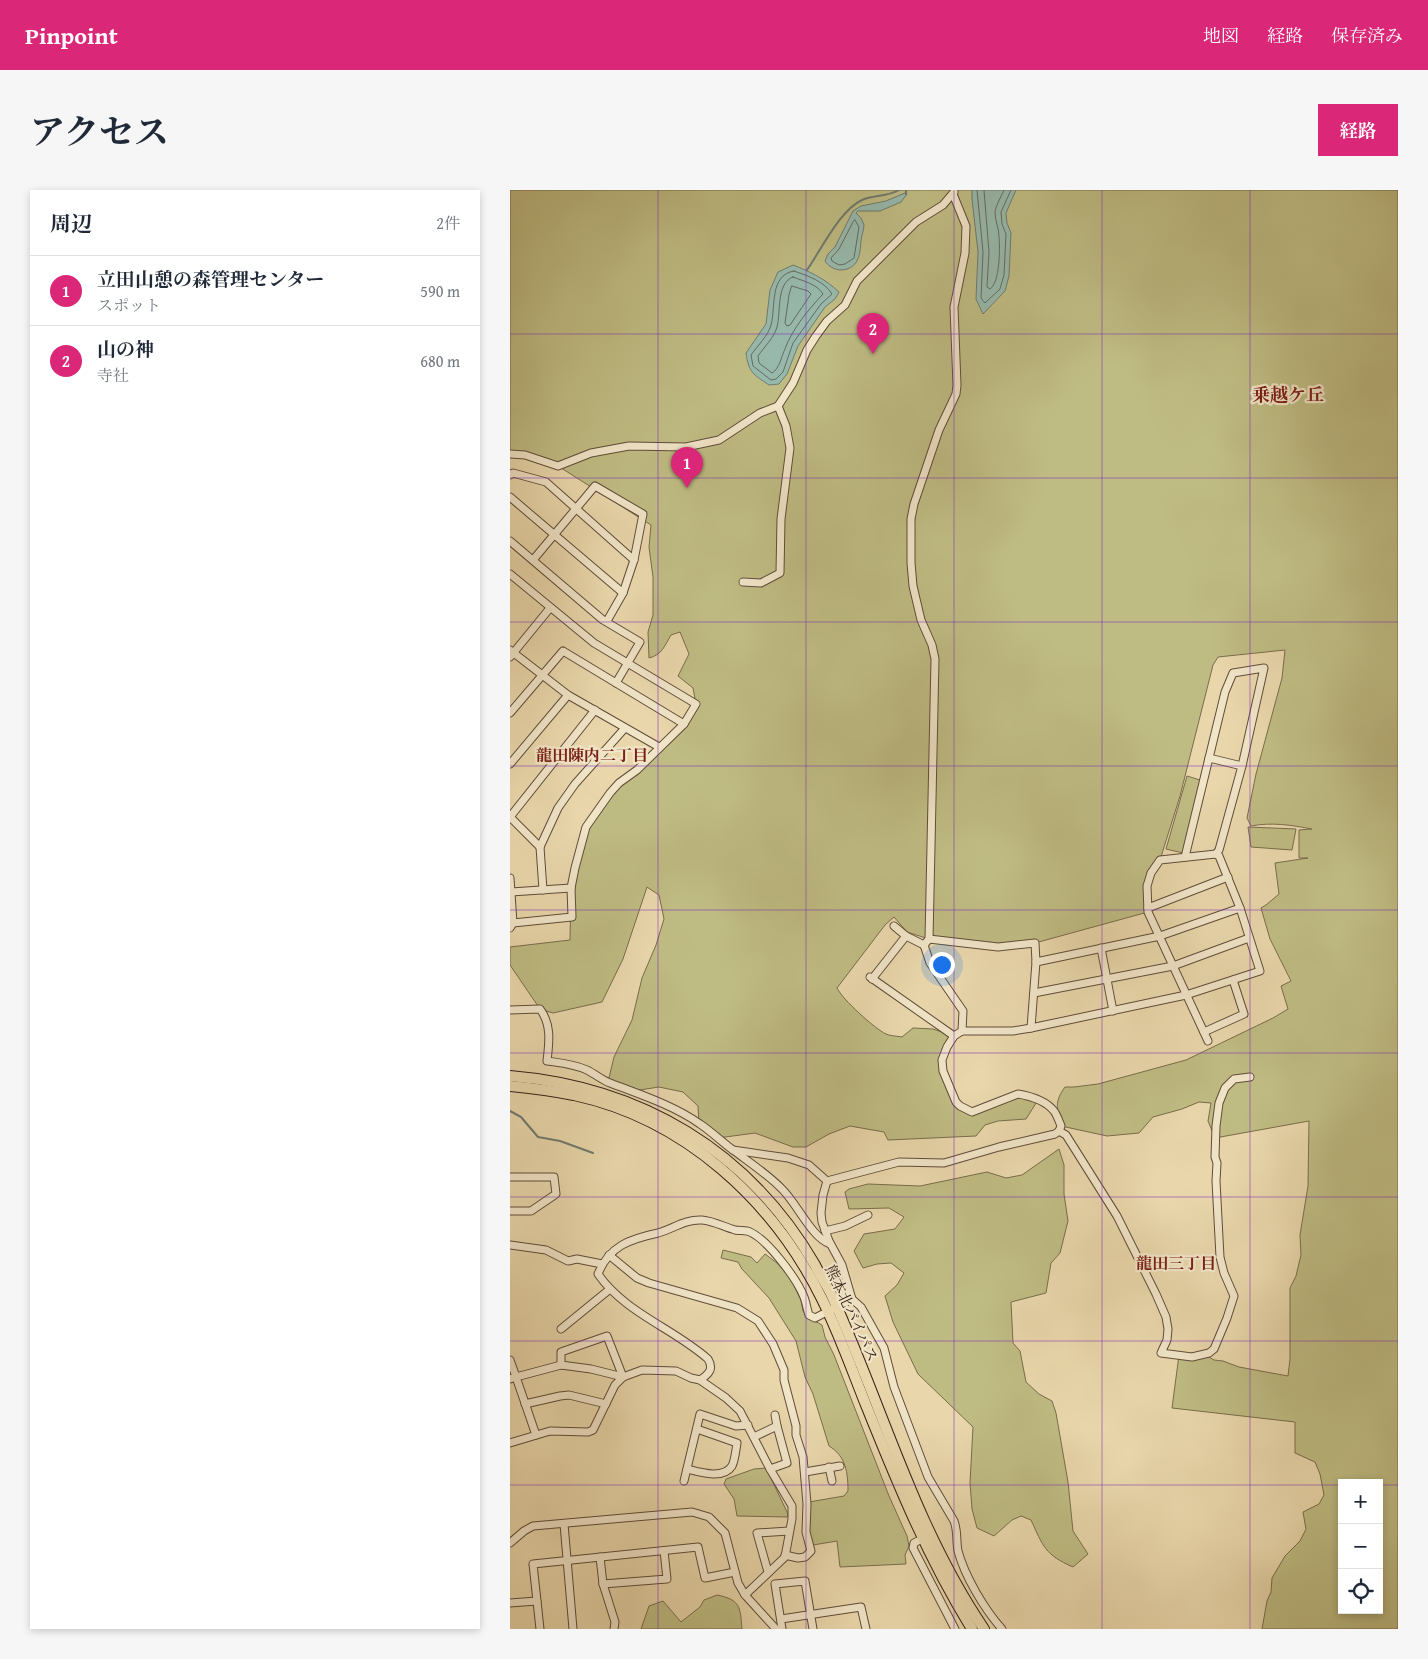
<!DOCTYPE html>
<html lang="ja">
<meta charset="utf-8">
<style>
body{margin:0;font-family:"Gentium Book Plus","Noto Serif JP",serif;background:#f6f6f7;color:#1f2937}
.controls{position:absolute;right:15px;bottom:15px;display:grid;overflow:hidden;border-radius:0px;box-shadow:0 2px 8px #0003}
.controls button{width:45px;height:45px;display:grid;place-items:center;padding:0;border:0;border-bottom:1px solid #e0e1e3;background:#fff;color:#1f2937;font:25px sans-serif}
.you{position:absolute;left:431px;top:774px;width:18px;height:18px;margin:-12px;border:4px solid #fff;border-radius:50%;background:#1a73e8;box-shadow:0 0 0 8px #1a73e833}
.badge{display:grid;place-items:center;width:32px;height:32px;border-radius:50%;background:#db2777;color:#fff;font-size:16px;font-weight:700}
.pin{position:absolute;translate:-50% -41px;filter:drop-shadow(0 1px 2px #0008)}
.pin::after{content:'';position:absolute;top:26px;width:18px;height:15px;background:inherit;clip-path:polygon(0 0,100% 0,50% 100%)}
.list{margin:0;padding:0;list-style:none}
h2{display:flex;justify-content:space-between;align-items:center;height:65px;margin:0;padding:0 20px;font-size:21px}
h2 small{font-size:16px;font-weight:400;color:#747a83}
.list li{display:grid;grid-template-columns:32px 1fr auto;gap:15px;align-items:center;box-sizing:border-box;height:70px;padding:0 20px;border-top:1px solid #e0e1e3}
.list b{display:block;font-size:19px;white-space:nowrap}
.list p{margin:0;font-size:16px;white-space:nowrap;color:#747a83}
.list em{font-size:16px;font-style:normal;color:#747a83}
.icon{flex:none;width:28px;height:28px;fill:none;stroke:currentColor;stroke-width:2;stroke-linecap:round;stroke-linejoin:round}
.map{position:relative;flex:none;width:888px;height:1439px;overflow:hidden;border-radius:0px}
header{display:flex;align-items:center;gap:30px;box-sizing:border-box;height:70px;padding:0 25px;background:#db2777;color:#fff}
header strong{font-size:24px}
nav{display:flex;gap:28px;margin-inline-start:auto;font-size:18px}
.intro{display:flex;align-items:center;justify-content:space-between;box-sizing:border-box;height:120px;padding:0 30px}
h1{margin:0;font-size:35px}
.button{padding:12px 22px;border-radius:0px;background:#db2777;color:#fff;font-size:18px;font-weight:700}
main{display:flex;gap:30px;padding:0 30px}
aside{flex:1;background:#fff;border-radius:0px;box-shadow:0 2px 8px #0003}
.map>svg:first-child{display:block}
</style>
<header>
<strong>Pinpoint</strong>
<nav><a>地図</a><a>経路</a><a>保存済み</a></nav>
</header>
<div class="intro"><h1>アクセス</h1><a class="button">経路</a></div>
<main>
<aside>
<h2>周辺<small>2件</small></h2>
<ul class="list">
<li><span class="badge">1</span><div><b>立田山憩の森管理センター</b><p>スポット</p></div><em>590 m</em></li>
<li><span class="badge">2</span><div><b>山の神</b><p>寺社</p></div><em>680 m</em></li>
</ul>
</aside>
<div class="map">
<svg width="888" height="1439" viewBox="0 0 888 1439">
<rect width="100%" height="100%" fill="#e9d7ab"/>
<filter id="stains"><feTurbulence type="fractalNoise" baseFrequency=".004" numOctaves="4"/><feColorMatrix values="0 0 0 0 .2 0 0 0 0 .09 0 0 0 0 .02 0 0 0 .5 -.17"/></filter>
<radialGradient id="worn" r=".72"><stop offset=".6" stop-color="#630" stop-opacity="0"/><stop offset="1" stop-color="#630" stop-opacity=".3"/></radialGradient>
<g fill="#bfbc83" stroke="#796c4c" fill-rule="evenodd">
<path d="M0 0H888V1439H752L757 1411 761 1402 762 1388 775 1366 790 1351 796 1339 793 1322 809 1314 814 1305 810 1284 805 1272 785 1263V1232L662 1218 669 1165 694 1164 704 1170 713 1171 729 1177 778 1186 780 1169V1098L786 1086 791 1065 790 1045 798 996 799 931 705 948 698 931 701 913 689 912 672 919 643 927 629 943 597 946 551 936C547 918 544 912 555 897H564L588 894 676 870 763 828 778 819 771 796 781 791 760 749 751 718 756 715 769 704 765 673 798 668H789V640L802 639C781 635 762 632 741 636L737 628 746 584 772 488 775 460 708 467 703 475 670 606 650 670 641 683 638 722 525 753 501 756 419 749 397 742 384 727 375 735 327 798C332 809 365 839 376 844 380 846 387 846 392 847L403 838 423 839 444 846 432 870 446 912 462 922 516 906 528 910 516 929 488 931 475 935 466 946 378 950 374 942 340 936 319 944 296 957H283L245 943 208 948 189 933 188 916 173 902 149 897 123 901 98 892 104 867 122 830 132 788 146 755 154 729 149 705 137 697 113 769 92 812 43 823 30 819 0 775V757L60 750 61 698 76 637 100 603 174 534 186 514 183 498 168 486 179 464 170 442 161 445C155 455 152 465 139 468L138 442 143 425V387L139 357 141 335 48 276 0 264ZM832 1293H869V1420H832Z"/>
<polygon points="677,586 690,590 673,663 656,659"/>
<polygon points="738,637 786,639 782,660 741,657"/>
<path d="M549 959 554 975V1004L558 1031 550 1063 541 1073 536 1103 501 1112 503 1153 510 1161 516 1192 529 1204 542 1211 546 1223 558 1292 563 1341 578 1364 563 1377C535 1365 533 1356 521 1330L511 1326 502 1330 484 1346 467 1338 462 1319 460 1293 463 1237 408 1184 383 1132 375 1106 387 1095 394 1083 381 1073 367 1074 353 1078 344 1061 354 1044 385 1039 394 1027 379 1018 339 1019 335 1002 339 999 358 994 410 996 477 982 496 988 512 985Z"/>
<path d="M213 1060 241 1067 247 1073 255 1064 267 1073 280 1088 291 1110 293 1121 296 1126 312 1135 315 1147 324 1165 379 1306 397 1346 399 1356 395 1365 396 1374 330 1377 327 1351 303 1355C295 1342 298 1327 299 1312L334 1306 338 1301C338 1283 336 1266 319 1256L303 1204 295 1187 286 1151 259 1108 232 1079 228 1072 211 1068Z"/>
<polygon points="256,1278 278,1324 277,1327 227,1326 224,1309 214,1294 216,1289 244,1279"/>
<path d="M207 1405C231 1410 230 1417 232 1439H131L139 1416 153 1411 171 1432 190 1417 194 1410Z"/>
</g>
<g fill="#97b9ac" stroke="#6f7b6f">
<polygon points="462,0 506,0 496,23 497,33 501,43 499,86 495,101 473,124 466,109 468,62 462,9"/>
<path d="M395 3 397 4 391 12 370 21H348L346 23 351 28 354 35C354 41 351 46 351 51 350 64 349 79 331 80 325 80 318 76 315 71L318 64 325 57 343 21 351 16 376 11Z"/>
<path d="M283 75C301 82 315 89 329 102L325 109 315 117 288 156 277 184 269 194 259 195C243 184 239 183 236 163L256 134 260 100 268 82Z"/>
</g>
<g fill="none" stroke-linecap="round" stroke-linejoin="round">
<g stroke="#656b60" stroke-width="1">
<polyline points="467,0 473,62 471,108 475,113 490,99 494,85 496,44 492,34 491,22 501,0"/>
<path d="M474 0 479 62 477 97 480 99C490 92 490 59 489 46 489 38 485 31 485 22 486 15 491 7 494 0"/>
<polygon points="345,30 349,37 344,68 335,74 329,75 322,71 321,68 329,59 343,32"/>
<path d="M284 81C298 86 314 91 322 104L311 114 283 153 273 182 266 189 261 190 243 176 241 165C248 155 258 146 261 135 266 117 259 85 284 81Z"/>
<path d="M283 87C293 91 307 94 313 104 299 119 282 139 275 159 271 167 270 178 262 183L249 173 248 166C254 157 264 148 267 137 271 122 266 93 283 87Z"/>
<polygon points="282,96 298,101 301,104 280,135 277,136 275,133 279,105"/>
</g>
<g stroke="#6f7b6f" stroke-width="2">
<polyline points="396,4 396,0"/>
<path d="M297 80C311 60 330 20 352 10 364 5 377 7 389 0"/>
<polyline points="0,921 11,927 28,947 50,951 83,963"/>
</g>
<defs>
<g id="minor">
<polyline points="0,264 15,265 48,276 81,263 119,256 176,257 209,250 250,223 268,216 283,193 297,160 306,146 317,131 335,115 347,91 406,32 433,15 444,2"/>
<polyline points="0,285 3,283 36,292 124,370"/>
<polyline points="0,307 113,403"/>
<polyline points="0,351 93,430 130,452 106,493"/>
<polyline points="23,370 85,296 133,324 124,370 113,403 97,431"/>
<polyline points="0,384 84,453 186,514 174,534 127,580 109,593 100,603 76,637 65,678 61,698 62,727 3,733"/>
<polyline points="233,392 251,393 270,383 271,329 280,258 276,236 268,216"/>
<polyline points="0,460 58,505 149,557"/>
<polyline points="0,467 40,418"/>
<polyline points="0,523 53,461 174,534"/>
<polyline points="699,568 732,576"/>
<polyline points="0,574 58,505"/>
<polyline points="0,627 85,520"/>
<polyline points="0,627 30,657"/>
<polyline points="675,667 715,502 723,483 754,478 732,576 709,660 706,664"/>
<polyline points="0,688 3,733 0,738"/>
<polyline points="33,700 30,657 48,618 65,594 115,538"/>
<polyline points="1,702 61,698"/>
<polyline points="638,718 718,687"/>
<polyline points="384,736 396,746 414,755 419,749 425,469 422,455 411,430 403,396 401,373 401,329 404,314 429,240 446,204 447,195 444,117 455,63 456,36 443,4"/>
<polyline points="419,749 488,757 525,753 526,772 521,838"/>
<polyline points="414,755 420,773 453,821 452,841"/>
<polyline points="591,758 603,821"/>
<polyline points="526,772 650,746 730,718"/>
<polyline points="360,787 444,846"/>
<polyline points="362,789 396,746"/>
<polyline points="524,803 663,776 739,748"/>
<path d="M0 820 30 819C42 835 39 853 37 871 51 873 64 874 77 880 85 884 92 890 100 893 131 905 163 915 190 934 202 942 212 952 223 960 239 972 256 983 271 998 287 1013 301 1047 320 1054"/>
<polyline points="694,842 734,824 723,790"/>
<polyline points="698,851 638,722 637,696 641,683 650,670 706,664"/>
<path d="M549 941 551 936C549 931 547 925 544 921 536 911 520 906 508 904L462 922 450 916 446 912 433 881 432 870 437 857 444 846 452 841H503L521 838 676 805 750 781 730 718 709 666 706 664"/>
<polyline points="549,941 556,945 607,1026 646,1104 656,1127 658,1139 657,1150 651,1163 682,1167 699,1163 704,1159 717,1128 724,1106 714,1083 710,1067 706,991 707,973 705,967 706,936 709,913 715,898 724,889 740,887"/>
<polyline points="223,960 278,968 299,975 317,991"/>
<polyline points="0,987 44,987 46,1004 21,1021 0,1021"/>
<path d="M317 991 313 1005 311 1023 312 1032 319 1051 332 1075 342 1109 351 1117 374 1158 384 1197 418 1287 444 1331C448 1341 446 1351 448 1361 455 1387 475 1420 492 1439"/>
<polyline points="317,991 389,972 434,973 489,957 545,944 549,941"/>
<polyline points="315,1041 335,1036 358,1025"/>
<polyline points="0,1055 36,1060 58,1071 67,1069 92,1074"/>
<polyline points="99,1065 127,1088 139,1093 227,1118 248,1131 263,1154 274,1180 274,1190 286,1236 286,1245 293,1267 297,1314 296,1342 301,1361 295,1367 288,1368 275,1365"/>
<polyline points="51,1139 100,1099"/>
<polyline points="0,1170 6,1187 0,1189"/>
<polyline points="51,1175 51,1162 97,1146 113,1187"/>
<path d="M190 1190C199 1184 204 1179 198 1169 163 1138 115 1123 88 1084 99 1056 120 1049 148 1043 163 1039 175 1029 192 1030 204 1031 214 1037 225 1040 230 1041 236 1040 240 1042 258 1050 287 1089 294 1107 296 1112 297 1119 299 1125L305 1128 342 1109"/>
<polyline points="15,1214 50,1206 59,1205 96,1214"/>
<polyline points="265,1225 267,1236"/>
<polyline points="26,1245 6,1187 51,1175 81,1179 113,1187"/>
<polyline points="244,1247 267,1236 277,1273 260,1279"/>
<polyline points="0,1253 40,1241 78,1242 83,1240 105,1195 113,1187 132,1180 166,1181 181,1188 190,1190 216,1208 230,1221 260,1279 282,1316 282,1329 275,1367 235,1405"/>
<polyline points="319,1277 322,1291"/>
<path d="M177 1279C189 1282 213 1290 222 1276 225 1270 226 1259 227 1253L187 1239"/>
<polyline points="295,1282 330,1276"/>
<polyline points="174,1291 190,1224 226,1236 238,1235"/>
<polyline points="54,1334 63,1439"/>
<polyline points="412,1349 404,1353 403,1358 445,1439"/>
<polyline points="0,1353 14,1341 23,1336 182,1322 199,1327 215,1343 228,1393 235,1405 266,1439"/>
<polyline points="90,1367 93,1394 157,1389 154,1361"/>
<polyline points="258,1382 247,1343 279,1341"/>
<polyline points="93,1394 105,1432 104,1439"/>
<polyline points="0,1413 27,1411"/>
<polyline points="271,1429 351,1417 356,1439"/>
<polyline points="30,1439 23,1374 188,1357 195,1388 225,1382"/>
<polyline points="272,1439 265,1394 295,1391 303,1439"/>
</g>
<g id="highway">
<path d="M0 886C131 897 239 961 305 1075 310 1086 317 1095 322 1106 373 1218 404 1336 474 1439"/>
<path d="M0 896C21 898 43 901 64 905 175 929 263 1010 312 1109 329 1143 342 1180 356 1215 387 1292 418 1368 462 1439"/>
</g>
</defs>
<use href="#minor" stroke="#604c3a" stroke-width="9"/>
<use href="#highway" stroke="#331d14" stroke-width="12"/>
<use href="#minor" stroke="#f1e5c8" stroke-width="7"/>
<use href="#highway" stroke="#e9d7ab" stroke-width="10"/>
</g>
<path fill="none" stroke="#7b2cbf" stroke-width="1" stroke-opacity="0.55" d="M148 0V1439M296 0V1439M444 0V1439M592 0V1439M740 0V1439M0 144H888M0 288H888M0 432H888M0 576H888M0 720H888M0 863H888M0 1007H888M0 1151H888M0 1295H832M869 1295H888"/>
<g text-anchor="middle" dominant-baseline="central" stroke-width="4.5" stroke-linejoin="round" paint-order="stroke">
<g font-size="15" fill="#331d14" stroke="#f1e5c8">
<text transform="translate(342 1123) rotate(65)">熊本北バイパス</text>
</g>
<g font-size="16" font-weight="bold" fill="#7a1f14" stroke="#f1e5c8">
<text x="82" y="565">龍田陳内二丁目</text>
<text x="666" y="1073">龍田三丁目</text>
</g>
<g font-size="18" font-weight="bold" fill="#7a1f14" stroke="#f1e5c8">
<text x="778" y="204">乗越ケ丘</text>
</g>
</g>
<rect width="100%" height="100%" filter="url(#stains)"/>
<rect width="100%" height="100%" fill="url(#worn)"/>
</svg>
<div class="controls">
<button>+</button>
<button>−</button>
<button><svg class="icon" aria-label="locate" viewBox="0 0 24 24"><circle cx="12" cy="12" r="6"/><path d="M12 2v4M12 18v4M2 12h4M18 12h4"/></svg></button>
</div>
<div class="you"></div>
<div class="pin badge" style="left:177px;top:298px">1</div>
<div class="pin badge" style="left:363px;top:164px">2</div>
</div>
</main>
